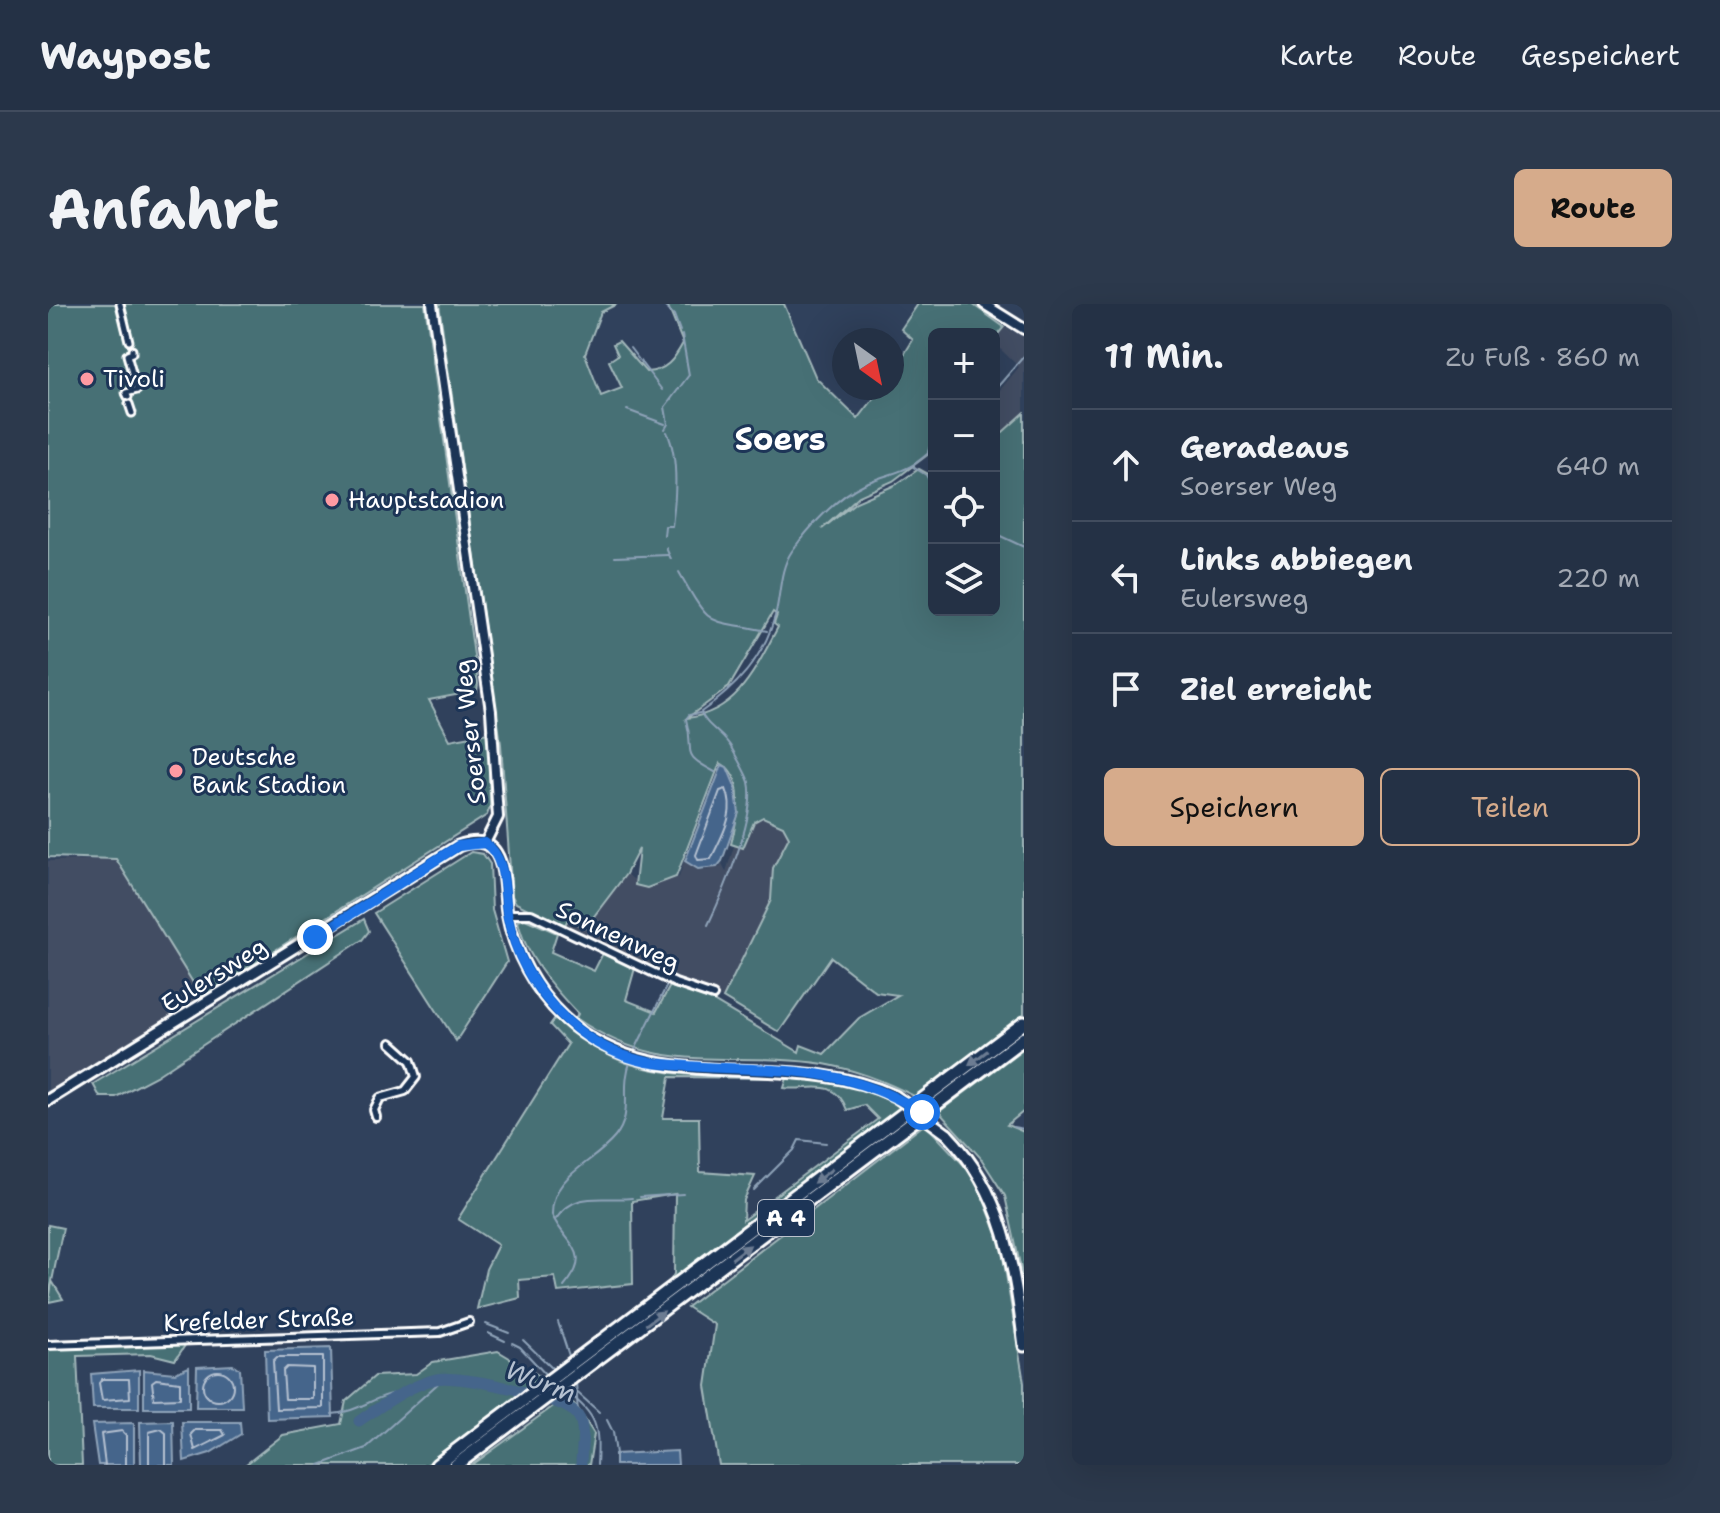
<!DOCTYPE html>
<html lang="de">
<meta charset="utf-8">
<style>
body{margin:0;font-family:"Shantell Sans",sans-serif;background:#2c394c;color:#f1f3f6}
.controls{position:absolute;right:24px;top:24px;display:grid;overflow:hidden;border-radius:12px;box-shadow:0 8px 32px #0002}
.controls button{width:72px;height:72px;display:grid;place-items:center;padding:0;border:0;border-bottom:2px solid #414c5e;background:#243145;color:#f1f3f6;font:40px sans-serif}
.compass{position:absolute;left:784px;top:24px;width:72px;height:72px;border-radius:50%;background:#243145;box-shadow:0 8px 32px #0002;rotate:147deg}
.stop{position:absolute;width:24px;height:24px;margin:-18px;border:6px solid #1a73e8;border-radius:50%;background:#fff}
.stop.end{background:#1a73e8;border-color:#fff;box-shadow:0 2px 8px #0008}
.list{margin:0;padding:0;list-style:none}
h2{display:flex;justify-content:space-between;align-items:center;height:104px;margin:0;padding:0 32px;font-size:34px}
h2 small{font-size:26px;font-weight:400;color:#a3a9b3}
.list li{display:grid;grid-template-columns:52px 1fr auto;gap:24px;align-items:center;box-sizing:border-box;height:112px;padding:0 32px;border-top:2px solid #414c5e}
.list b{display:block;font-size:30px;white-space:nowrap}
.list p{margin:0;font-size:26px;white-space:nowrap;color:#a3a9b3}
.list em{font-size:26px;font-style:normal;color:#a3a9b3}
.actions{display:flex;gap:16px;padding:24px 32px}
.actions a{flex:1;padding:18px 0;border:2px solid #d6ab8b;border-radius:12px;text-align:center;font-size:28px;color:#d6ab8b}
.actions .main{background:#d6ab8b;color:#111}
.icon{flex:none;width:44px;height:44px;fill:none;stroke:currentColor;stroke-width:2;stroke-linecap:round;stroke-linejoin:round}
.map{position:relative;flex:none;width:976px;height:1161px;overflow:hidden;border-radius:12px}
header{display:flex;align-items:center;gap:48px;box-sizing:border-box;height:112px;padding:0 40px;background:#243145;border-bottom:2px solid #414c5e}
header strong{font-size:38px}
nav{display:flex;gap:44px;margin-inline-start:auto;font-size:28px}
.intro{display:flex;align-items:center;justify-content:space-between;box-sizing:border-box;height:192px;padding:0 48px}
h1{margin:0;font-size:56px}
.button{padding:20px 36px;border-radius:12px;background:#d6ab8b;color:#111;font-size:28px;font-weight:700}
main{display:flex;gap:48px;padding:0 48px}
aside{flex:1;background:#243145;border-radius:12px;box-shadow:0 8px 32px #0002}
.map>svg:first-child{display:block}
</style>
<header>
<strong>Waypost</strong>
<nav><a>Karte</a><a>Route</a><a>Gespeichert</a></nav>
</header>
<div class="intro"><h1>Anfahrt</h1><a class="button">Route</a></div>
<main>
<div class="map">
<svg width="976" height="1161" viewBox="0 0 976 1161">
<rect width="100%" height="100%" fill="#30415c"/>
<filter id="ink" filterUnits="userSpaceOnUse"><feTurbulence type="fractalNoise" baseFrequency=".0125" numOctaves="2"/><feDisplacementMap in="SourceGraphic" scale="16" xChannelSelector="R" yChannelSelector="G"/><feConvolveMatrix kernelMatrix="1 2 1 2 8 2 1 2 1" color-interpolation-filters="sRGB"/></filter>
<g filter="url(#ink)">
<g fill="#424d63">
<polygon points="956,23 976,33 976,109 946,136 946,93 971,63 946,39"/>
<polygon points="715,512 735,522 741,533 725,564 723,595 675,694 589,659 516,623 520,615 537,623 578,570 598,584 631,573 636,557 652,567 672,563 674,559 678,568 695,513 706,518"/>
<polygon points="68,555 154,693 0,787 0,557"/>
</g>
<g fill="#466f74" stroke="#a2b7ba" stroke-width="2" fill-rule="evenodd">
<polygon points="0,0 377,0 430,380 429,387 381,396 402,436 440,429 442,502 439,511 154,693 68,555 0,553"/>
<path d="M391 0H569L553 8 537 50 553 92 574 84 561 57 570 51 565 40 571 37 598 68C618 67 626 56 635 39L619 0H736L768 74 810 115 834 84H844V70L865 36 853 25 870 0H924L956 23 946 35V30H886V146L845 177 811 192 774 225 808 198 847 181 871 165 886 173V306H946V136L976 109V711L868 793C839 778 809 766 776 760 681 745 615 775 528 714L530 710C506 685 477 652 470 617L477 615 509 629 503 648 546 667 555 649 587 664 578 696 608 708 623 680 660 694 751 748 753 741 776 750 811 714 850 691 828 688 783 653 731 728 675 694 723 596 725 564 741 533 735 522 715 513 706 518 695 544 683 540C689 518 700 472 672 459L628 573 599 584 587 581 591 545 578 570 537 624 520 615 516 623 468 599 464 592 453 440ZM725 308 729 311 726 320 730 323C708 364 690 408 639 414L681 383Z"/>
<polygon points="423,548 435,550 442,560 444,606 459,658 408,737 326,609"/>
<polygon points="316,615 321,627 314,636 108,772 68,793 52,793 45,780"/>
<path d="M507 714C528 732 552 750 579 759 672 789 763 749 854 804L621 979 626 970 627 890 584 897 585 980 510 988 507 973 471 976 472 994 429 1005 438 965 450 941 410 915 520 740 502 721ZM622 773 739 774 736 784C761 788 786 771 799 806L816 801 830 815 695 916 696 896 707 872 652 868 651 814H615Z"/>
<polygon points="976,744 976,807 959,821 976,828 976,979 957,892 932,853 891,808"/>
<polygon points="877,820 927,873 953,940 976,1079 976,1161 671,1161 658,1082 667,1021 639,1003"/>
<polygon points="0,921 15,924 4,977 15,995 1,998 4,978 0,993"/>
<polygon points="138,1040 127,1056 103,1050 29,1052 34,1161 0,1161 0,1045"/>
<polygon points="450,1047 495,1074 378,1161 197,1161 235,1131 293,1120 298,1097 327,1072 368,1070 385,1058"/>
<polygon points="518,1093 529,1103 546,1130 541,1161 424,1161"/>
</g>
<g fill="#45658b" stroke="#8fa3b9" stroke-width="2">
<polygon points="674,461 679,463 687,482 691,509 674,557 669,563 650,565 637,557"/>
<polygon points="283,1044 285,1113 219,1115 217,1046"/>
<polygon points="185,1061 192,1065 194,1103 148,1103 149,1063"/>
<polygon points="141,1063 141,1104 96,1104 96,1066 127,1069"/>
<polygon points="91,1066 91,1104 45,1104 43,1070"/>
<polygon points="125,1117 126,1161 93,1161 92,1118"/>
<polygon points="134,1118 192,1118 193,1130 162,1149 136,1157"/>
<polygon points="86,1119 86,1161 50,1161 44,1120"/>
<polygon points="629,1147 630,1161 567,1161 567,1150"/>
</g>
<g fill="none" stroke-linecap="round" stroke-linejoin="round">
<g stroke="#b5c1d1" stroke-width="2">
<path d="M678 485C689 510 673 533 663 555L650 556 648 551 672 487Z"/>
<polygon points="229,1053 275,1053 275,1104 228,1105 225,1057"/>
<polygon points="239,1063 265,1064 265,1095 237,1095 235,1067"/>
<circle cx="170" cy="1082" r="15"/>
<polygon points="54,1075 81,1075 82,1094 54,1096 51,1079"/>
<polygon points="108,1075 132,1078 132,1094 106,1095 104,1078"/>
<polygon points="147,1126 174,1126 177,1131 147,1146 143,1130"/>
<polyline points="57,1161 53,1130 74,1127 78,1131 78,1161"/>
<polyline points="101,1161 101,1128 113,1125 118,1129 118,1161"/>
</g>
<g stroke="#8fa3b9" stroke-width="2">
<polyline points="614,0 626,11 632,27"/>
<polyline points="582,44 614,86"/>
<polyline points="946,87 976,52"/>
<polyline points="579,106 617,120"/>
<polyline points="617,125 620,120 617,103 641,71 634,31"/>
<polyline points="880,148 886,129"/>
<polyline points="865,163 878,171 886,184"/>
<polyline points="946,229 976,243"/>
<path d="M616 232 617 222H624C628 193 631 154 619 128"/>
<polyline points="618,244 623,255"/>
<polyline points="567,253 620,251"/>
<path d="M631 268C665 328 658 314 719 327"/>
<path d="M652 409 641 411 638 415C648 452 630 448 667 468"/>
<path d="M660 621C675 589 709 512 701 478 699 472 688 452 684 445 677 430 658 423 653 408 688 384 716 354 727 312 733 291 731 266 744 247 761 223 790 192 816 180 851 165 856 172 886 144"/>
<polyline points="585,750 620,679"/>
<polyline points="965,823 976,825"/>
<polyline points="706,886 746,846 751,836 778,839"/>
<polyline points="592,893 635,890"/>
<path d="M508 915C528 886 552 897 584 894"/>
<path d="M516 983C547 947 518 942 504 911 503 871 545 860 567 833 587 808 571 785 583 756"/>
<polyline points="510,1018 522,1055"/>
<polyline points="438,1020 461,1029"/>
<polyline points="440,1029 457,1037"/>
<polyline points="475,1036 506,1066"/>
<polyline points="464,1039 472,1043 500,1073"/>
<polyline points="528,1077 530,1111"/>
<polyline points="522,1082 551,1108"/>
<path d="M518 1087C550 1113 551 1121 549 1161"/>
<path d="M284 1110C312 1108 326 1091 357 1087"/>
<polyline points="559,1116 565,1128 568,1150"/>
<polyline points="272,1161 318,1144 395,1075"/>
</g>
<path stroke="#45658b" stroke-width="11" d="M311 1117C335 1101 360 1082 388 1075 411 1070 518 1093 530 1112 538 1123 533 1148 533 1161"/>
<defs>
<g id="pedestrian">
<polyline points="72,0 81,37"/>
<polyline points="80,93 78,89 89,86 79,51 84,49 84,46"/>
<polyline points="81,100 84,109"/>
</g>
<g id="minor">
<polyline points="459,610 483,610 627,679 665,692"/>
<polyline points="328,813 326,806 332,794 357,787 368,773 363,757 343,739"/>
<polyline points="0,1041 392,1028 421,1018"/>
</g>
<g id="tertiary">
<polyline points="384,0 443,407 450,513 437,539"/>
<polyline points="936,0 976,25"/>
</g>
<g id="secondary">
<path d="M0 796 410 542C424 537 439 535 448 549 458 565 456 591 459 609 466 648 487 687 516 714 608 799 737 741 847 792"/>
<path d="M899 830C957 890 966 963 976 1042"/>
</g>
<g id="motorway">
<polyline points="389,1161 976,719"/>
<polyline points="408,1161 976,734"/>
</g>
</defs>
<use href="#pedestrian" stroke="#fff" stroke-width="11"/>
<use href="#minor" stroke="#fff" stroke-width="12"/>
<use href="#tertiary" stroke="#fff" stroke-width="14"/>
<use href="#secondary" stroke="#fff" stroke-width="15"/>
<use href="#motorway" stroke="#fff" stroke-width="17"/>
<use href="#pedestrian" stroke="#1d3557" stroke-width="5"/>
<use href="#minor" stroke="#1d3557" stroke-width="6"/>
<use href="#tertiary" stroke="#1d3557" stroke-width="8"/>
<use href="#secondary" stroke="#1d3557" stroke-width="9"/>
<use href="#motorway" stroke="#1d3557" stroke-width="11"/>
<defs>
<polyline id="secondary-bridge" points="847,792 899,830"/>
</defs>
<use href="#secondary-bridge" stroke="#fff" stroke-width="15" stroke-linecap="butt"/>
<use href="#secondary-bridge" stroke="#1d3557" stroke-width="9"/>
</g>
<defs><path id="oneway-solid" d="M-6-.8H1V-3.2L6.5 0L1 3.2V.8H-6Z" transform="scale(2)"/></defs>
<g fill="#6c7c92">
<use href="#oneway-solid" transform="translate(930 754) rotate(143)"/>
<use href="#oneway-solid" transform="translate(775 872) rotate(143)"/>
<use href="#oneway-solid" transform="translate(693 948) rotate(-37)"/>
<use href="#oneway-solid" transform="translate(607 1014) rotate(-37)"/>
</g>
</g>
<g fill="none" stroke-linecap="round" stroke-linejoin="round" filter="url(#ink)">
<path stroke="#1a73e8" stroke-width="10" d="M267 633 410 542 437 539C460 555 455 589 460 614 474 683 530 744 599 758 704 773 777 750 874 808"/>
</g>
<g fill="#ff9aa2" stroke="#1d3557" stroke-width="3">
<circle cx="39" cy="75" r="8"/>
<circle cx="284" cy="196" r="8"/>
<circle cx="128" cy="467" r="8"/>
</g>
<g text-anchor="middle" dominant-baseline="central" stroke-width="6" stroke-linejoin="round" paint-order="stroke">
<rect fill="#1d3557" stroke="#bbc2cd" stroke-width="2" x="710" y="896" width="56" height="36" rx="6"/>
<g font-size="22" font-weight="bold" fill="#fff">
<text x="738" y="914">A 4</text>
</g>
<g font-size="24" fill="#fff" stroke="#1d3557" text-anchor="start">
<text x="55" y="75">Tivoli</text>
<text x="300" y="196">Hauptstadion</text>
<text x="144" y="453">Deutsche<tspan x="144" dy="28">Bank Stadion</tspan></text>
</g>
<g font-size="24" fill="#fff" stroke="#1d3557">
<text transform="translate(422 428) rotate(-96)">Soerser Weg</text>
<text transform="translate(570 632) rotate(25)">Sonnenweg</text>
<text transform="translate(166 671) rotate(-32)">Eulersweg</text>
<text transform="translate(211 1016) rotate(-2)">Krefelder Straße</text>
</g>
<g font-size="26" font-style="italic" fill="#b5c1d1" stroke="#1d3557">
<text transform="translate(493 1077) rotate(21)">Wurm</text>
</g>
<g font-size="32" font-weight="bold" fill="#fff" stroke="#1d3557">
<text x="732" y="134">Soers</text>
</g>
</g>
</svg>
<div class="controls">
<button>+</button>
<button>−</button>
<button><svg class="icon" aria-label="locate" viewBox="0 0 24 24"><circle cx="12" cy="12" r="6"/><path d="M12 2v4M12 18v4M2 12h4M18 12h4"/></svg></button>
<button><svg class="icon" aria-label="layers" viewBox="0 0 24 24"><path d="M12 4l9 5-9 5-9-5zM3 14l9 5 9-5"/></svg></button>
</div>
<svg class="compass" viewBox="-18 -18 36 36"><path d="M0-13l5 13h-10z" fill="#e53935"/><path d="M0 13l5-13h-10z" fill="#a3a9b3"/></svg>
<div class="stop" style="left:874px;top:808px"></div>
<div class="stop end" style="left:267px;top:633px"></div>
</div>
<aside>
<h2>11 Min.<small>Zu Fuß · 860 m</small></h2>
<ul class="list">
<li><svg class="icon" aria-label="ahead" viewBox="0 0 24 24"><path d="M12 20V5M6 11l6-6 6 6"/></svg><div><b>Geradeaus</b><p>Soerser Weg</p></div><em>640 m</em></li>
<li><svg class="icon" aria-label="left" viewBox="0 0 24 24"><path d="M17 20v-9H6M10 6l-5 5 5 5"/></svg><div><b>Links abbiegen</b><p>Eulersweg</p></div><em>220 m</em></li>
<li><svg class="icon" aria-label="arrive" viewBox="0 0 24 24"><path d="M6 21V4h12l-3 4 3 4H6"/></svg><div><b>Ziel erreicht</b></div></li>
</ul>
<div class="actions"><a class="main">Speichern</a><a>Teilen</a></div>
</aside>
</main>
